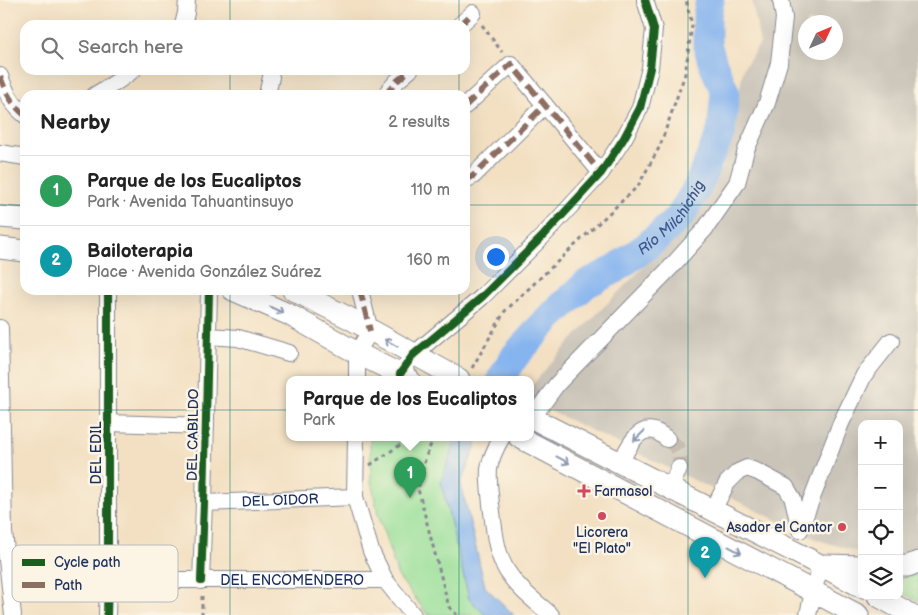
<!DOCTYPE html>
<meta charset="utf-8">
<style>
body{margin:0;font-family:"Balsamiq Sans",sans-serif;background:#f2f2f2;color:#222}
.controls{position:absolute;right:15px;bottom:15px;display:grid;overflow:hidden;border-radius:10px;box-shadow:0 5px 20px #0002}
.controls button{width:45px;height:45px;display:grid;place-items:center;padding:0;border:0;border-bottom:1px solid #e0e0e0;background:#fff;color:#222;font:25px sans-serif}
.compass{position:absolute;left:798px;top:15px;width:45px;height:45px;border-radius:50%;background:#fff;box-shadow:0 5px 20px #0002;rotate:46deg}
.you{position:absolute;left:495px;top:256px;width:18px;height:18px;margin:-12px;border:4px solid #fff;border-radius:50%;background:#1a73e8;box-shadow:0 0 0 8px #1a73e833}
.badge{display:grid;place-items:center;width:32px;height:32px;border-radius:50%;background:#db2777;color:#fff;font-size:16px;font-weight:700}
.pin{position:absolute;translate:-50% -41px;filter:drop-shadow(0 1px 2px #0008)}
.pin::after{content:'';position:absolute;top:26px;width:18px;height:15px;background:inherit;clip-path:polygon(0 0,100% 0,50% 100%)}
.popup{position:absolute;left:286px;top:376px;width:248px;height:65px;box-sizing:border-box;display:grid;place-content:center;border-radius:10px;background:#fff;filter:drop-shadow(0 1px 4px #0005);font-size:16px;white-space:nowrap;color:#767676}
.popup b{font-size:19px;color:#222}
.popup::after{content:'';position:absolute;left:50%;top:100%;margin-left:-10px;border:10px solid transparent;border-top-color:#fff}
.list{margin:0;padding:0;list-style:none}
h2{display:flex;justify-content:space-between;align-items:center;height:65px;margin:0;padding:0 20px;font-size:21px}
h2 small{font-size:16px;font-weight:400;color:#767676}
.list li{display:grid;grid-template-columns:32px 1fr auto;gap:15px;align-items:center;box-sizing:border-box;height:70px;padding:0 20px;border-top:1px solid #e0e0e0}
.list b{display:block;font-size:19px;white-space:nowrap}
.list p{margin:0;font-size:16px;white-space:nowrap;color:#767676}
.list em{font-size:16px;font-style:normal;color:#767676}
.icon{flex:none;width:28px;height:28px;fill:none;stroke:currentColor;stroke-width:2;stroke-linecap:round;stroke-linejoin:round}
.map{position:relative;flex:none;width:918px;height:615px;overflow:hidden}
.search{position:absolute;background:#fff;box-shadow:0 5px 20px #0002;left:20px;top:20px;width:450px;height:55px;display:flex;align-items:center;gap:12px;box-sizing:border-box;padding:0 18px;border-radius:15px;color:#767676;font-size:19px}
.panel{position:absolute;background:#fff;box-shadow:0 5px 20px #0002;left:20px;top:90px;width:450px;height:205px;border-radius:15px}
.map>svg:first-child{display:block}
</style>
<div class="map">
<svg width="918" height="615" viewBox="0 0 918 615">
<rect width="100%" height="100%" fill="#fcf5e5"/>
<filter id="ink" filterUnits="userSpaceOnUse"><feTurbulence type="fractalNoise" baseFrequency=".02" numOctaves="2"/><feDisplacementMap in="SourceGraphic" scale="10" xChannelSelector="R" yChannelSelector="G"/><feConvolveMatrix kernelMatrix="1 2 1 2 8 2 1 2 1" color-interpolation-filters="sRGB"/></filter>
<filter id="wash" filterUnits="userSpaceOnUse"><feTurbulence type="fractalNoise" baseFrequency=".0096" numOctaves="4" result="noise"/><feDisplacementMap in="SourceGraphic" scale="20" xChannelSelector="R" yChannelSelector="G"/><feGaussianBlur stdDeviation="1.12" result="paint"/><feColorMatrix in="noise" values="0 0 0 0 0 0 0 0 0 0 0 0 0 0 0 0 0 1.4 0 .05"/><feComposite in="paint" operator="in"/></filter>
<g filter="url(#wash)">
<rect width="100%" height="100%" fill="#f3e0c2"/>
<path fill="#c9c3b8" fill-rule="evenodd" d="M752 0H918V555L899 558V424H862V553L818 540 530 401V388L550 364 586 325 666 244 723 168 735 112 744 67 760 44ZM806 22H836V52H806Z"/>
<g fill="#98df99" stroke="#5a877c">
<polygon points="370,437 456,437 441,482 469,599 486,615 428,615 398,576 378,514 371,481"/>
<polygon points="918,575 918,601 899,591 899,577"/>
</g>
<polygon fill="#85b4ef" stroke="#5072a6" points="456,437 479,437 461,484 485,587 514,615 486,615 469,599 441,482"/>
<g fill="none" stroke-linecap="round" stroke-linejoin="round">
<path stroke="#85b4ef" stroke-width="29" id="s1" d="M501 379 515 356 549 318 586 284 612 271 647 246 679 218 697 188 721 132 725 92 713 64 707 44V16L710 0"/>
</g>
</g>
<g filter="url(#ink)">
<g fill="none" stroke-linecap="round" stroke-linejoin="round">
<path stroke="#c8bdae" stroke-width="16" stroke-dasharray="16 8" stroke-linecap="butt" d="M667 439C680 448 682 453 679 468"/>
<defs>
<g id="minor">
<polyline points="183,25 186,13 187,0"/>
<polyline points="460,25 473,13"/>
<path d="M0 76C5 91 12 105 25 115"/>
<polyline points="95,95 118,81 133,70"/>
<polyline points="267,95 271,77"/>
<polyline points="385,95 397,81 410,70"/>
<polyline points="465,106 511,64 601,173"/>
<polyline points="0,153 25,157"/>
<polyline points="465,180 473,176 545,105"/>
<polyline points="0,328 4,532 13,615"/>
<polyline points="208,336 238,338 289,353"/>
<polyline points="400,374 413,355 482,297 543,236 601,173 624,138 640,108 650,68 654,29 645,0"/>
<polyline points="357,379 357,353 370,331 360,290"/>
<polyline points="532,418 557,384 670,268 705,229 737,183 746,150 767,103 779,63 784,18 781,0"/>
<polyline points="108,423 206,426"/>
<polyline points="356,437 355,497 371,551 385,580 413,615"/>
<path d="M502 437C496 447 491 457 489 469 488 480 490 493 491 504 494 526 495 552 507 571 518 589 535 601 551 615"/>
<path d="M620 463C627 451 636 426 654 431 659 432 663 436 667 439"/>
<polyline points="670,489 679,468"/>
<path id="s2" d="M204 503 355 497"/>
<polyline points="713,510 727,483 738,472 747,468 758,472 786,487 793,499 800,530"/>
<polyline points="800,529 841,423 864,375 891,341"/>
<path id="s3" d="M108 580H385"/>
<polyline points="201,581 204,503 209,290"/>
<polyline points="107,615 108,580 108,290"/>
<polyline points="808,615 813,592 821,565"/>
</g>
<g id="major">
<polyline points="0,217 25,219"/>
<polyline points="0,248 25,251"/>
<polyline points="233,290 290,315 357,353 409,379"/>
<polyline points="293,290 349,318 459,379"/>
<polyline points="530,417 799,554 862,587"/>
<polyline points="519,437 858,615"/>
<polyline points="825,565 862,566"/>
<polyline points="899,566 908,566 918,562"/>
<polyline points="878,596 912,615"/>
</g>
</defs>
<use href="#minor" stroke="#878890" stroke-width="18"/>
<use href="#major" stroke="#878890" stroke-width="23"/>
<g stroke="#878890" stroke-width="3" stroke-dasharray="4 4" stroke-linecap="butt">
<polyline points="482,25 502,52"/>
<polyline points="472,368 505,311 638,186 660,146 685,74 692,25 686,0"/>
<polyline points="434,437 426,456 418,489 449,607 457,615"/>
<polyline points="370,465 412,437"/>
<polyline points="202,596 202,615"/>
</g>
<use href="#minor" stroke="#fff" stroke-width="16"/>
<use href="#major" stroke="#fff" stroke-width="21"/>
<g stroke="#8d6e63" stroke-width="6" stroke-dasharray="12 6" stroke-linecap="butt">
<polyline points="460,25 473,13"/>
<path d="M0 76C5 91 12 105 25 115"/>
<polyline points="385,95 397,81 410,70"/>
<polyline points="465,106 511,64 601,173"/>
<polyline points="465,180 473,176 545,105"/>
<polyline points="360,290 370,331"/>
</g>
<defs>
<g id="cycleway">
<polyline points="400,374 413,355 482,297 543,236 601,173 624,138 640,108 650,68 654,29 645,0"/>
<polyline points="201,581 204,503 209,290"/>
<polyline points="107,615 108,580 108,290"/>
</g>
</defs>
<use href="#cycleway" stroke="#fcf5e5" stroke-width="11"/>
<use href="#cycleway" stroke="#1b5e20" stroke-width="8"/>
</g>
<defs><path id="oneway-shaft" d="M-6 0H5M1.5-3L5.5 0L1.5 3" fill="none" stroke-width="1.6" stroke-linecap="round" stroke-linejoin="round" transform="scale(1.25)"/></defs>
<g stroke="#8d97ae">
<use href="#oneway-shaft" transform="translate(277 310) rotate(25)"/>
<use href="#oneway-shaft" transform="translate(391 343) rotate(-151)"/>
<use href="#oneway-shaft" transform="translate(639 436) rotate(136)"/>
<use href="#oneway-shaft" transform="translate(563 460) rotate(28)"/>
<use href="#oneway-shaft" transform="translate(735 550) rotate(28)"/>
</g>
</g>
<path fill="none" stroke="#0f766e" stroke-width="1" stroke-opacity="0.55" d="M230 0V25M459 0V25M688 0V615M230 70V95M459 70V95M0 205H25M465 205H918M230 290V615M459 290V615M0 410H918"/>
<g fill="#d1495b" stroke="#fcf5e5" stroke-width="2">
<path d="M581.5 483.5h5v5h5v5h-5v5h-5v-5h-5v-5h5z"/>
<circle cx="602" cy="516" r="5"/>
<circle cx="842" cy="527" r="5"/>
</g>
<g text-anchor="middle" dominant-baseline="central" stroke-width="5" stroke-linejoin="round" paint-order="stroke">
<g font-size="14" fill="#1b2f5e" stroke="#fcf5e5">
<text transform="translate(193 435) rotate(-89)">DEL CABILDO</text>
<text transform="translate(96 453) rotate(-90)">DEL EDIL</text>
<text stroke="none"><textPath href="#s2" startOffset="76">DEL OIDOR</textPath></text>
<text stroke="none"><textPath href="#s3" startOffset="184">DEL ENCOMENDERO</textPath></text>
</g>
<g font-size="14" fill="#1b2f5e" stroke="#fcf5e5" text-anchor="start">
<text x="594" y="491">Farmasol</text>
<text x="832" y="527" text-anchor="end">Asador el Cantor</text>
<text x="602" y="532" text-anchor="middle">Licorera<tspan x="602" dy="16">"El Plato"</tspan></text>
</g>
<g font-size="15" font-style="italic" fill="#3b578a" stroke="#fcf5e5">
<text stroke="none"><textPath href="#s1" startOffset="238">Río Milchichig</textPath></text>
</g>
</g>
<rect x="12" y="545" width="166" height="57" rx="8" fill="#fcf5e5" stroke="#b8babc" stroke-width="1"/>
<rect x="22" y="559" width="23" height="7" fill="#1b5e20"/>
<rect x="22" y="582" width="23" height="6" fill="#8d6e63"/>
<g font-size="14" fill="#1b2f5e">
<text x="54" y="567">Cycle path</text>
<text x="54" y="590">Path</text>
</g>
</svg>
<div class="controls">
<button>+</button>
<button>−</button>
<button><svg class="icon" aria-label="locate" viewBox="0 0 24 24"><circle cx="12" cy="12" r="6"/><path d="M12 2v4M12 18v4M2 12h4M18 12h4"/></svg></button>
<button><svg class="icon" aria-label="layers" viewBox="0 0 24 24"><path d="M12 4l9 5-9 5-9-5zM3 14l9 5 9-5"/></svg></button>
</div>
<svg class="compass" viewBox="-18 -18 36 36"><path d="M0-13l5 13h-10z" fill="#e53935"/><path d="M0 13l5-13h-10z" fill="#767676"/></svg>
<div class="you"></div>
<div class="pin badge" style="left:410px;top:498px;background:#2e9e5b">1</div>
<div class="popup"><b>Parque de los Eucaliptos</b>Park</div>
<div class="pin badge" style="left:705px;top:578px;background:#0f9aa8">2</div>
<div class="search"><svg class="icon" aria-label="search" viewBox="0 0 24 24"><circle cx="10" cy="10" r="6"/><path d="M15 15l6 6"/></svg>Search here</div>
<section class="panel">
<h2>Nearby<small>2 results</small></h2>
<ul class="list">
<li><span class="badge" style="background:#2e9e5b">1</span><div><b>Parque de los Eucaliptos</b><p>Park · Avenida Tahuantinsuyo</p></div><em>110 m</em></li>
<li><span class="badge" style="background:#0f9aa8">2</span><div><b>Bailoterapia</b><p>Place · Avenida González Suárez</p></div><em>160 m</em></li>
</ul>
</section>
</div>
